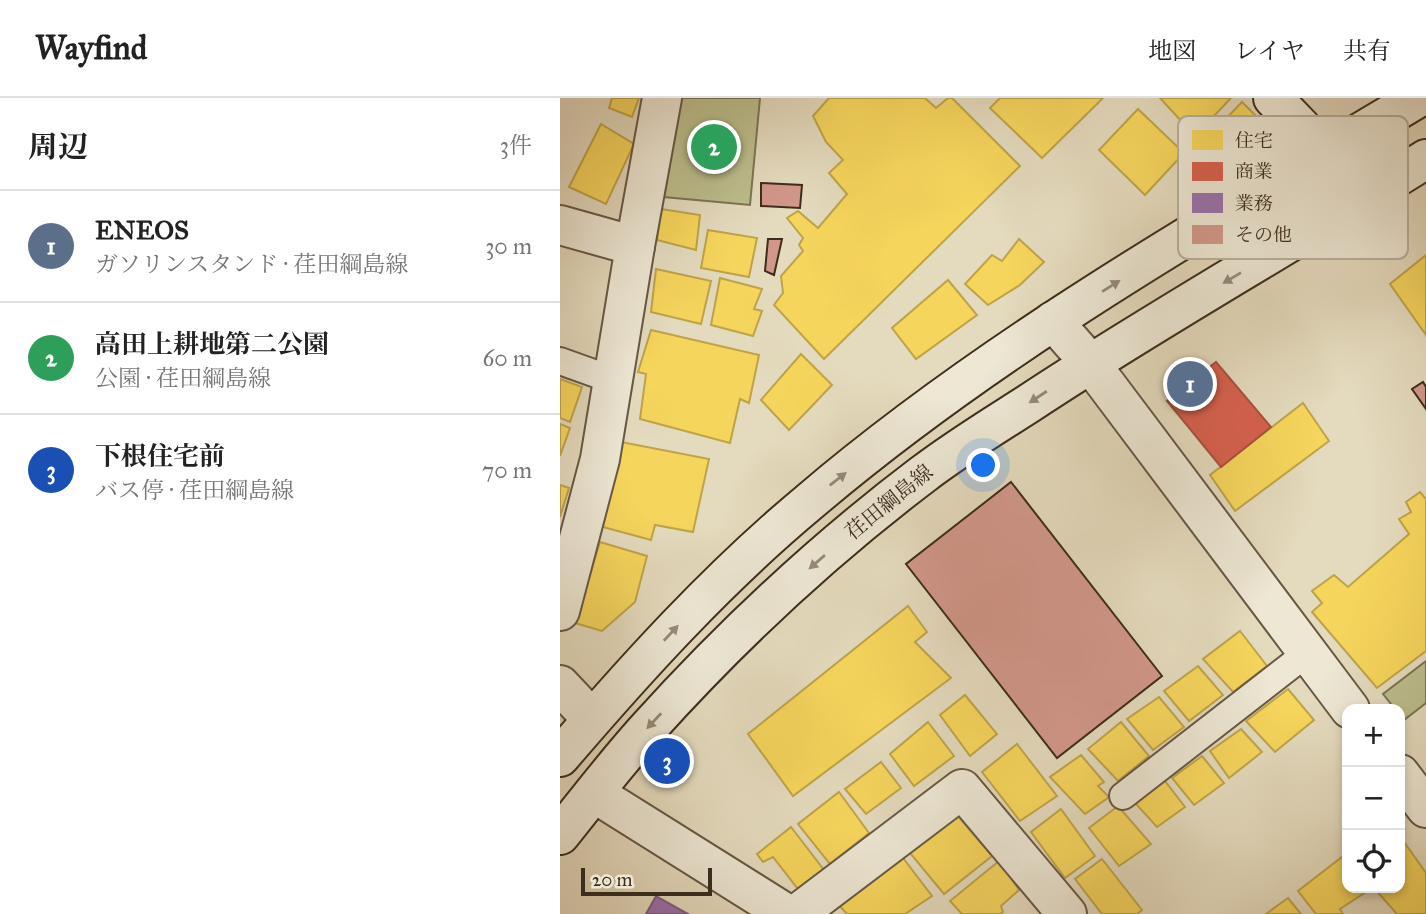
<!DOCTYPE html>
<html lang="ja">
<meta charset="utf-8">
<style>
body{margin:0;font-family:"IM FELL Great Primer","Noto Serif JP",serif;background:#f6f6f6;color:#222}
.controls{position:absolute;right:21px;bottom:21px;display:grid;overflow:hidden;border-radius:14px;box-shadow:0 4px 10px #0003}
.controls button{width:63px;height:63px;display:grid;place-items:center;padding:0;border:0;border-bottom:2px solid #e0e0e0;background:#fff;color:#222;font:35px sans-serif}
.scale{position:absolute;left:21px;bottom:18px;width:131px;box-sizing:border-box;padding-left:7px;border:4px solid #3d2d1c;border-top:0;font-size:19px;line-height:24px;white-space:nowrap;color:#3d2d1c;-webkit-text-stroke:5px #ede7d4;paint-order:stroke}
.you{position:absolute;left:424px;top:368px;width:24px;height:24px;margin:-18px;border:5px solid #fff;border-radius:50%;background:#1a73e8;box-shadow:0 0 0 10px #1a73e833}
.badge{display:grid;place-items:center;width:46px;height:46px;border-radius:50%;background:#0b8043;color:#fff;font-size:23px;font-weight:700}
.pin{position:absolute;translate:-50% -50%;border:4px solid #fff;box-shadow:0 2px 7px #0006}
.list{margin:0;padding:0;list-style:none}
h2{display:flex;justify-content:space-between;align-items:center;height:91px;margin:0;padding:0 28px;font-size:30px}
h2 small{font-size:23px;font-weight:400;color:#767676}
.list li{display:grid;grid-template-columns:46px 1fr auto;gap:21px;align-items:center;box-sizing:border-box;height:112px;padding:0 28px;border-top:2px solid #e0e0e0}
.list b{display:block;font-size:26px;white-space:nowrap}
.list p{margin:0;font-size:23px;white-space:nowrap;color:#767676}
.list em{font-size:23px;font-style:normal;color:#767676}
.icon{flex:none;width:38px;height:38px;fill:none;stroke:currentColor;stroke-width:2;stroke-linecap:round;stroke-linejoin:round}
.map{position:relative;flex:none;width:866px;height:816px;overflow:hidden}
header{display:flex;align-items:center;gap:42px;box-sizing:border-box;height:98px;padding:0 35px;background:#fff;border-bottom:2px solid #e0e0e0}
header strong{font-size:33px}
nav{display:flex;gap:38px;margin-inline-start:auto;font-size:24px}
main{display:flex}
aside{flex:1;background:#fff}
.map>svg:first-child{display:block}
</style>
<header>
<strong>Wayfind</strong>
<nav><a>地図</a><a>レイヤ</a><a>共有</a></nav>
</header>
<main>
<aside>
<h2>周辺<small>3件</small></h2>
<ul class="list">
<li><span class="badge" style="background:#5c6f8a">1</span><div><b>ENEOS</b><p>ガソリンスタンド · 荏田綱島線</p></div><em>30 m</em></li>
<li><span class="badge" style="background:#2e9e5b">2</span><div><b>高田上耕地第二公園</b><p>公園 · 荏田綱島線</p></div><em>60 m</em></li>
<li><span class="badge" style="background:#1a4fb4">3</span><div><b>下根住宅前</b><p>バス停 · 荏田綱島線</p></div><em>70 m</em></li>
</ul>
</aside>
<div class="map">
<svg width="866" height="816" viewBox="0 0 866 816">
<rect width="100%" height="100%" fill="#e4dabd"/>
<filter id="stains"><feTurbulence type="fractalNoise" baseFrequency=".00286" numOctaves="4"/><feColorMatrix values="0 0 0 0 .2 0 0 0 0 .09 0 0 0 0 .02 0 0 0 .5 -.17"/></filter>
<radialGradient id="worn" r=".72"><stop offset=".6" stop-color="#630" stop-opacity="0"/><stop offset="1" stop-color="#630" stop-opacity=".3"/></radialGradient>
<g fill="#bcbd8c" stroke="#7c7554" stroke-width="2">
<polygon points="121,0 200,0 190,107 104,99"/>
<polygon points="866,563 866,605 844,622 840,617 840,611 835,611 823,596"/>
</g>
<g fill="#f6d55c" stroke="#bea349" stroke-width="2">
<polygon points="52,0 79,0 72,19 49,10"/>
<polygon points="269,0 365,0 376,10 388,0 392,0 460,68 264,261 214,207 223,195 221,178 243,153 239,147 243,140 227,120 238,113 258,130 287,96 269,75 283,62 266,44 253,18"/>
<polygon points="440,0 543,0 482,60 430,10"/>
<polygon points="600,0 671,0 635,38"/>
<polygon points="682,4 708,30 683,54 652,70 637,51"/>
<polygon points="578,11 624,55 585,97 539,52"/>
<polygon points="41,26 74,46 46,106 9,89"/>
<polygon points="101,111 140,117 136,152 97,142"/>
<polygon points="148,132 197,140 189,179 141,170"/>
<polygon points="459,141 484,164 460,187 428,207 405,186 432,157 442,163"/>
<polygon points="866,157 866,237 830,186"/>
<polygon points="96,171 151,183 141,226 91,214"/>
<polygon points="160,180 202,191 194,211 202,213 193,238 151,227"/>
<polygon points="388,182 417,217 356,261 332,230"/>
<polygon points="91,232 199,257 189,305 180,301 170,345 80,321 86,276 78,274"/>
<polygon points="241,256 272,287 229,332 201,302"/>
<polygon points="0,281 22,289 10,324 0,320"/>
<polygon points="743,305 769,343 675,413 650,377"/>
<polygon points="0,326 10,330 0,358"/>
<polygon points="61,344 149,361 133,434 95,427 91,442 43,429"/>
<polygon points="0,387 9,390 0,419"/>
<polygon points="860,394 866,401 866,553 817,590 752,514 762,505 752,493 774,477 788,489 849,436 839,421 851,414 846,404"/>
<polygon points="40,444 87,458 75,504 42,533 15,525"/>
<polygon points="348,508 367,534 355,544 391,580 233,698 188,636"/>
<polygon points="680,533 707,568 673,594 643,561"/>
<polygon points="638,568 663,597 629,623 604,593"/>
<polygon points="728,591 754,622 715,654 686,623"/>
<polygon points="405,597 437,636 410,658 380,617"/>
<polygon points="599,599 624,629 593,652 567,621"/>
<polygon points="368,624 394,658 354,688 330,656"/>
<polygon points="561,624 589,658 558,683 528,651"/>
<polygon points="681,631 702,654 669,680 650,653"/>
<polygon points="457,646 497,698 460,723 422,674"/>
<polygon points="521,657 544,684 538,688 549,699 525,716 490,679"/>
<polygon points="642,658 664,685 634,707 612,680"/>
<polygon points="321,664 341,690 306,716 285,691"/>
<polygon points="605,683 625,709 597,729 575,705"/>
<polygon points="279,694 309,735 270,766 238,726"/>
<polygon points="558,708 591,746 559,768 529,730"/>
<polygon points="501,711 535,758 505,780 471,734"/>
<polygon points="398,718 432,758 384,796 350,755"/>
<polygon points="231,729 264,772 238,791 213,759 203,764 197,756"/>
<polygon points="844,744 866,775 866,816 837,816 814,790 840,790 840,747"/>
<polygon points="787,755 787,790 812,790 780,811 783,816 756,816 738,793"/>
<polygon points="340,756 372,798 345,816 287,816 277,805"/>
<polygon points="542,761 582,812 577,816 542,816 515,781"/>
<polygon points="439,763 459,792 441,808 443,814 440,816 402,816 390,803"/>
<polygon points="728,800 741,816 706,816"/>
</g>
<polygon fill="#d6604d" stroke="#a8513e" stroke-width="2" points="656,264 711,329 661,369 607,303"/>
<polygon fill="#9970ab" stroke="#7d5c80" stroke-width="2" points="96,798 128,816 86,816"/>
<g fill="#d2978a" stroke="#3d2d1c" stroke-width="2">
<polygon points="201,85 242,87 240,110 201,108"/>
<polygon points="208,141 222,141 214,177 205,173"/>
<polygon points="863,284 866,289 866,311 852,291"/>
<polygon points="451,384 602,578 497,660 346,466"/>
</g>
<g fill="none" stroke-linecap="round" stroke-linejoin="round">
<defs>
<g id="lane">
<polyline points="0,263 53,282"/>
<polyline points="563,698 747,555"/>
</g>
<g id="street">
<polyline points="0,127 75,148"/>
<polyline points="493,223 530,265 790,611"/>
<polyline points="0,513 40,361 75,148 102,0"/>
<polyline points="0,587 32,621"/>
<polyline points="840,676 866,710"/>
<polyline points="34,695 227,816"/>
<polyline points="237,816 402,691 507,816"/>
</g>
<g id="secondary">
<polyline points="713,0 741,29 793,107"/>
<path d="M0 659C77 569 157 481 248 405 433 247 650 125 858 0"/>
<path d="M0 737C29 701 57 664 88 630 171 538 263 452 362 377 396 351 432 329 468 306 598 220 734 144 866 61"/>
</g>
</defs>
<use href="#lane" stroke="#675844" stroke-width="30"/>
<use href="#street" stroke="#675844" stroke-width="42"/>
<use href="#secondary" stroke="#3d2d1c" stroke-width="42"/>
<use href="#lane" stroke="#ede7d4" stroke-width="26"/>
<use href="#street" stroke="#ede7d4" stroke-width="38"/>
<use href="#secondary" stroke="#ede7d4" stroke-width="38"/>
</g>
<defs><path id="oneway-solid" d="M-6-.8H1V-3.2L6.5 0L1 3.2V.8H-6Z" transform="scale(1.75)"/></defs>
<g fill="#958a78">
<use href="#oneway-solid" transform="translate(672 180) rotate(149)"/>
<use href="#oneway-solid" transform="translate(551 188) rotate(-32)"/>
<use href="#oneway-solid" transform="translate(478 299) rotate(147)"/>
<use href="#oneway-solid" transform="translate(278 381) rotate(-38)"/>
<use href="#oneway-solid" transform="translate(257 464) rotate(139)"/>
<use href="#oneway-solid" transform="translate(111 535) rotate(-47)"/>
<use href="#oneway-solid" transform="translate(94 623) rotate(133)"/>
</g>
<g text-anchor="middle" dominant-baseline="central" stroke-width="7" stroke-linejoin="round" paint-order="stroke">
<g font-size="21" fill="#3d2d1c" stroke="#ede7d4">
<text transform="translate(329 404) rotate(-39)">荏田綱島線</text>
</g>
</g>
<rect x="618" y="18" width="230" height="143" rx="10" fill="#ede7d4" stroke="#b8af9d" stroke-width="2"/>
<rect x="632" y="32" width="31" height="20" fill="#f6d55c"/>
<rect x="632" y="64" width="31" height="19" fill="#d6604d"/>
<rect x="632" y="95" width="31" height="20" fill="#9970ab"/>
<rect x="632" y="127" width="31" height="19" fill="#d2978a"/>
<g font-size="19" fill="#3d2d1c">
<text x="675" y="49">住宅</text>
<text x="675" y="80">商業</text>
<text x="675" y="112">業務</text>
<text x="675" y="143">その他</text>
</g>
<rect width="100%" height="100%" filter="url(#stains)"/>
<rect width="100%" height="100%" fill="url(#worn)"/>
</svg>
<div class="controls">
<button>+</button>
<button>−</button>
<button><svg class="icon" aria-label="locate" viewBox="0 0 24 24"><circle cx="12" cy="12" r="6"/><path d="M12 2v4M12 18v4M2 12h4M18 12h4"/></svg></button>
</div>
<div class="scale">20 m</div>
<div class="you"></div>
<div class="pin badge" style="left:630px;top:286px;background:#5c6f8a">1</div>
<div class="pin badge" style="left:154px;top:49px;background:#2e9e5b">2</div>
<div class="pin badge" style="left:107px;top:663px;background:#1a4fb4">3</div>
</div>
</main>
